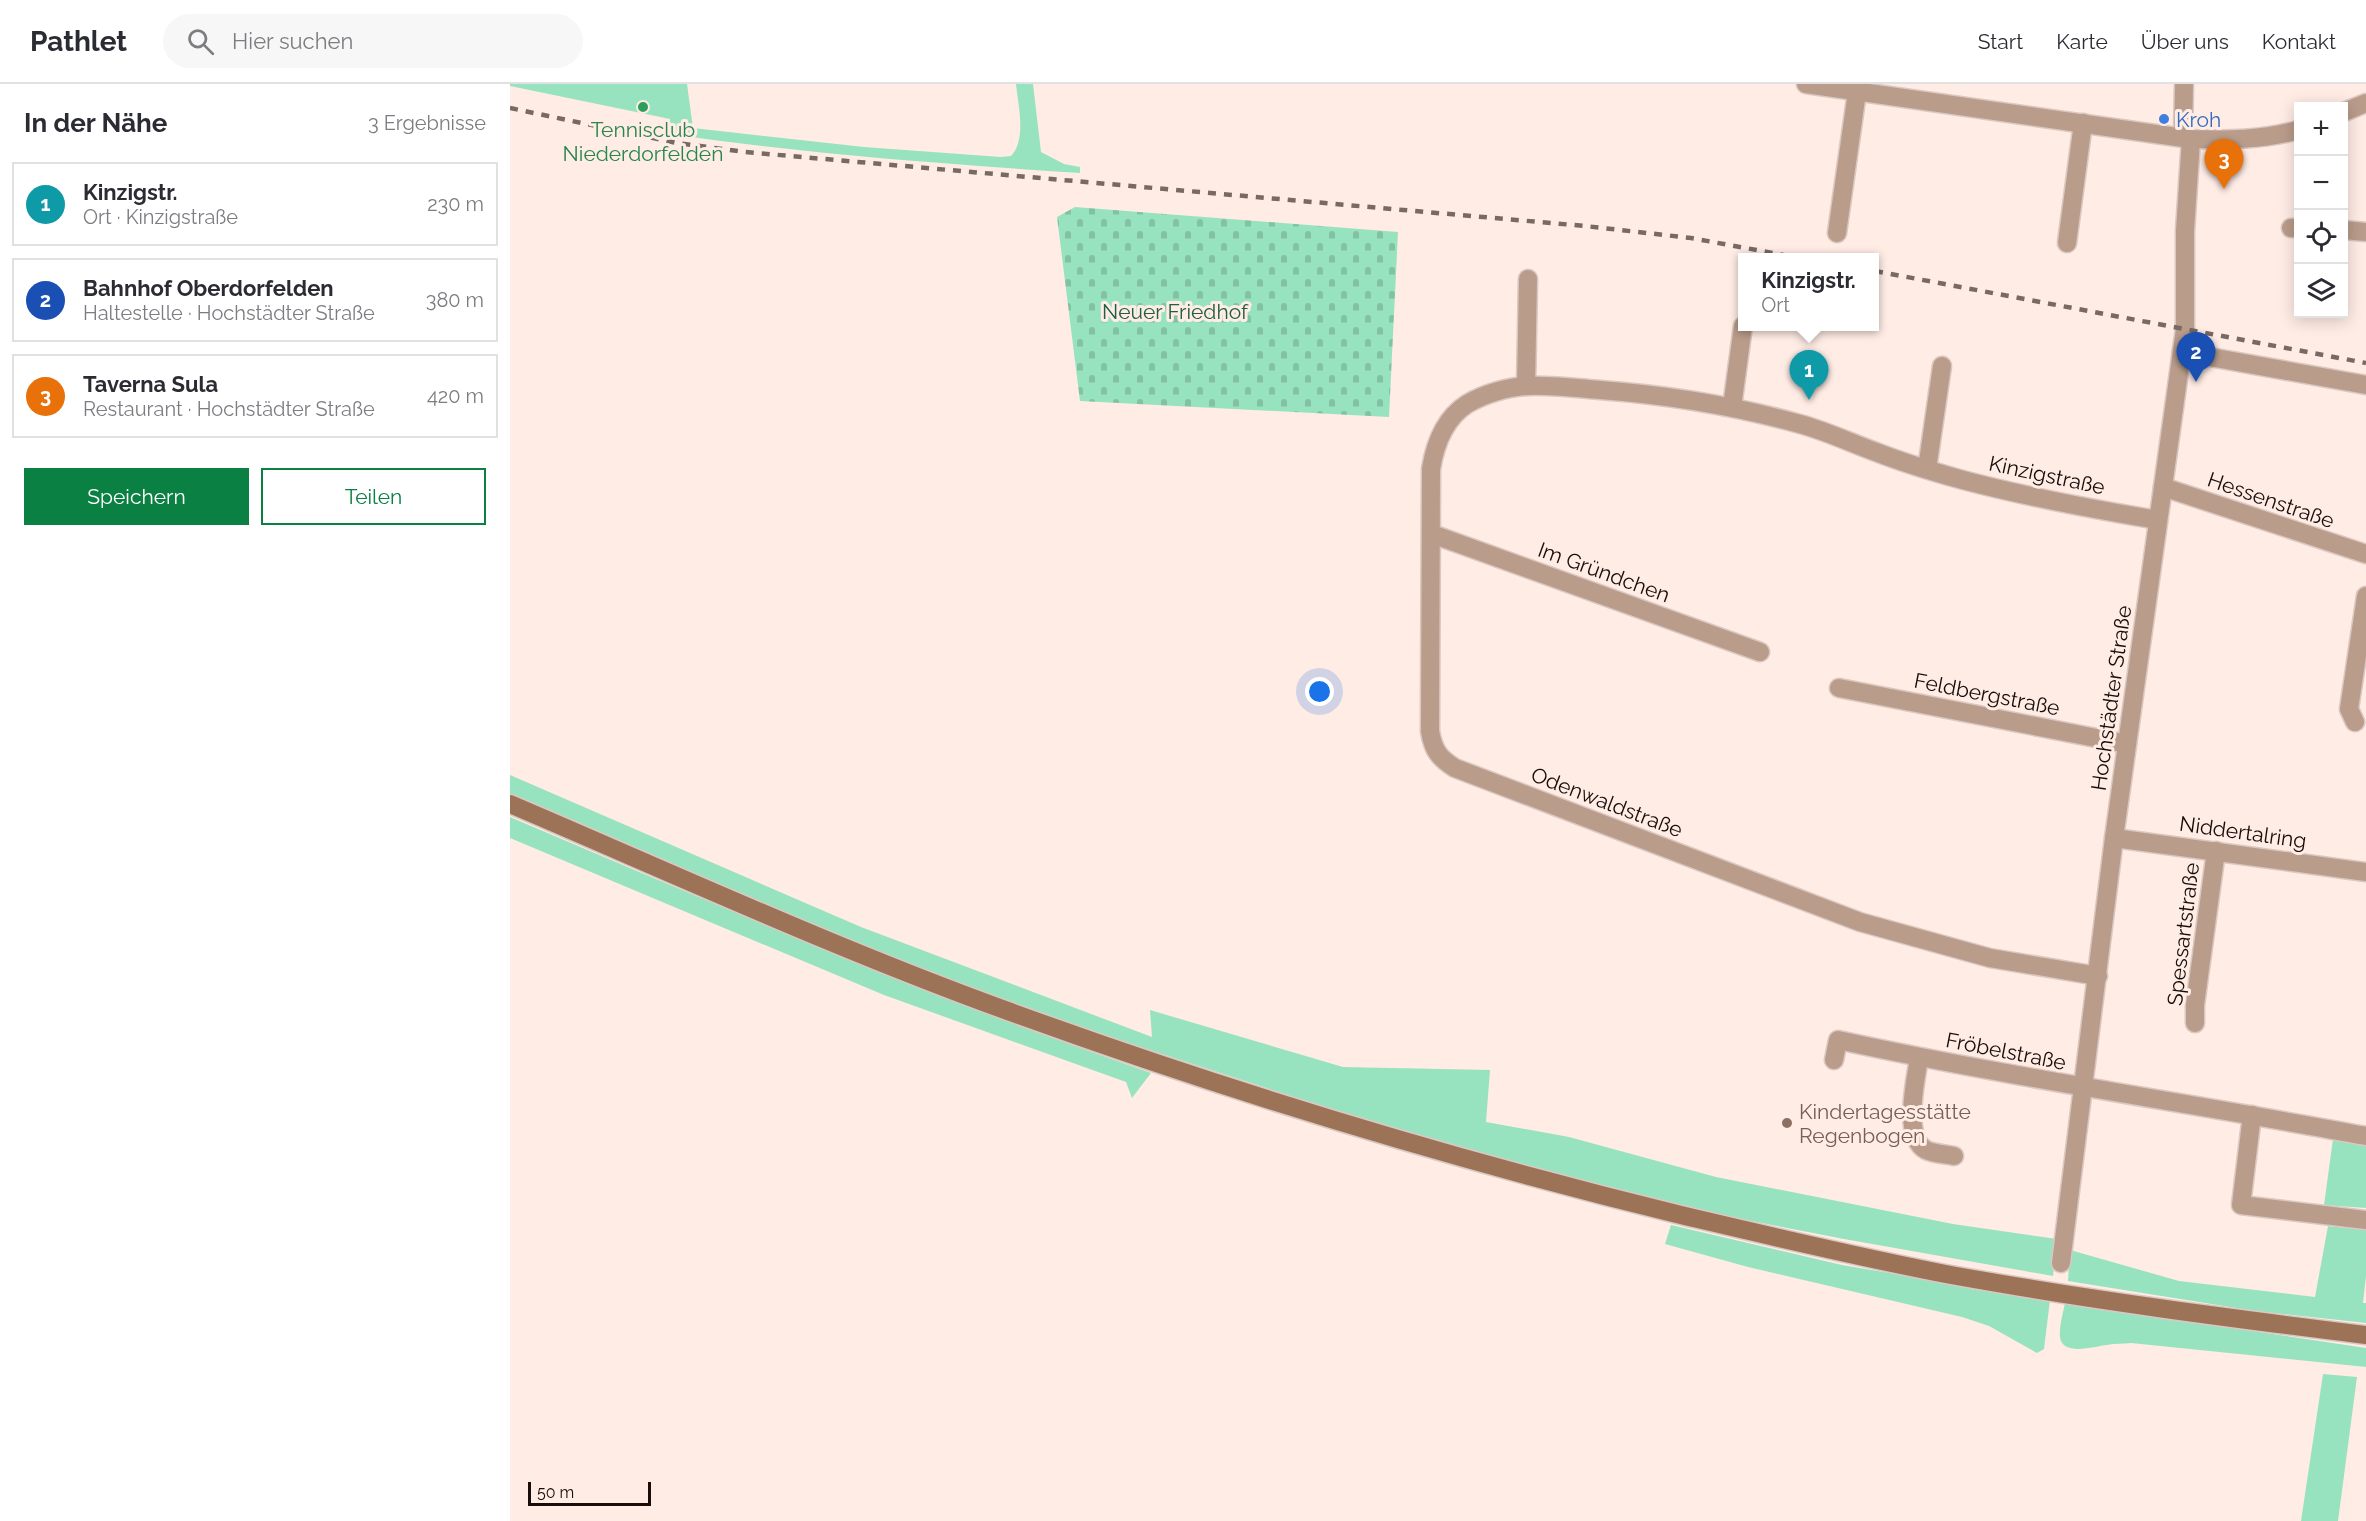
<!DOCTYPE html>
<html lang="de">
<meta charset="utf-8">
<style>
body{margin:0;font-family:Raleway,sans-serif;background:#f7f7f7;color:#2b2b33}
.controls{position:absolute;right:18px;top:18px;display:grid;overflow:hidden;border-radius:0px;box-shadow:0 3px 15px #0003}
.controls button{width:54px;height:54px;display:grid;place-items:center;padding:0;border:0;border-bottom:2px solid #e1e1e2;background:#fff;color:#2b2b33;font:30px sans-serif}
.scale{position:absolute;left:18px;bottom:15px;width:123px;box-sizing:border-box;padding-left:6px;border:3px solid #170d0a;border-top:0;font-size:16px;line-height:21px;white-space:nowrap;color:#170d0a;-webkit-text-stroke:4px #ffece5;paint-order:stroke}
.you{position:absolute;left:810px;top:608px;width:21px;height:21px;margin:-15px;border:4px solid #fff;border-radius:50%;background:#1a73e8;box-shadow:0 0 0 9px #1a73e833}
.badge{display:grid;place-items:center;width:39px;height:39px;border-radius:50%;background:#0b8043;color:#fff;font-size:20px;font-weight:700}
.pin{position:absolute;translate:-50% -50px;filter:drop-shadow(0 2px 3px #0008)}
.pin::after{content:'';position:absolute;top:32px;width:21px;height:18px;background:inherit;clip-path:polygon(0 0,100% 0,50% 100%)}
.popup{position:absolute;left:1228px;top:169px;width:141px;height:78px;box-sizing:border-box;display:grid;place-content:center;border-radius:0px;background:#fff;filter:drop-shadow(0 2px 4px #0005);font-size:20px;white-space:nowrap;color:#7c7c81}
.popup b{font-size:22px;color:#2b2b33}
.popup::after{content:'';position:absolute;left:50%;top:100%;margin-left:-12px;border:12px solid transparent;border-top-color:#fff}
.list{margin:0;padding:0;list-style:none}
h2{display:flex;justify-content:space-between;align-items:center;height:78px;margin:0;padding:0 24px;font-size:26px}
h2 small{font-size:20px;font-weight:400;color:#7c7c81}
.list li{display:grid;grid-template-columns:39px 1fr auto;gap:18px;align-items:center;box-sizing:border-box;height:84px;margin:0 12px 12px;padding:0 12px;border:2px solid #e1e1e2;border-radius:0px}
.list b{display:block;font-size:22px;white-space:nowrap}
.list p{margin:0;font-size:20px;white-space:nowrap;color:#7c7c81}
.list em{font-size:20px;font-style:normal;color:#7c7c81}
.actions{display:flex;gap:12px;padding:18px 24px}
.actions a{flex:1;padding:14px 0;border:2px solid #0b8043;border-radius:0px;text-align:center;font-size:21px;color:#0b8043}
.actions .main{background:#0b8043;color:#fff}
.icon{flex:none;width:33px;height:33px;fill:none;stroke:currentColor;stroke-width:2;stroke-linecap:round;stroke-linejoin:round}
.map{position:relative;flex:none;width:1856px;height:1437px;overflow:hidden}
header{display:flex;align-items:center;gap:36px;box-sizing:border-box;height:84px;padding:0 30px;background:#fff;border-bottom:2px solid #e1e1e2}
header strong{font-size:28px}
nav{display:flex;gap:33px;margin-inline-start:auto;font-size:21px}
.search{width:420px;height:54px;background:#f7f7f7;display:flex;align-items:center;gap:15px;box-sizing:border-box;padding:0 21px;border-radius:33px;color:#7c7c81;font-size:22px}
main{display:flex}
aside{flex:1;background:#fff}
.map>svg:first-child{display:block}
</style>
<header>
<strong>Pathlet</strong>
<div class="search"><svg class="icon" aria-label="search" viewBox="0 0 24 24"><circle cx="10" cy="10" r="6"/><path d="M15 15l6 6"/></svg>Hier suchen</div>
<nav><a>Start</a><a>Karte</a><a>Über uns</a><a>Kontakt</a></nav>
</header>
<main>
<aside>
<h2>In der Nähe<small>3 Ergebnisse</small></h2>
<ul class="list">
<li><span class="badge" style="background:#0f9aa8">1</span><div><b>Kinzigstr.</b><p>Ort · Kinzigstraße</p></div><em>230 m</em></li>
<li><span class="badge" style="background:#1a4fb4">2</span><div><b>Bahnhof Oberdorfelden</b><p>Haltestelle · Hochstädter Straße</p></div><em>380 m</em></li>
<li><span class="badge" style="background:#e8710a">3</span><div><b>Taverna Sula</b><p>Restaurant · Hochstädter Straße</p></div><em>420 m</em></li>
</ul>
<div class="actions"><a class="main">Speichern</a><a>Teilen</a></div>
</aside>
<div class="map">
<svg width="1856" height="1437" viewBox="0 0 1856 1437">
<defs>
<pattern id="cemetery-stones" width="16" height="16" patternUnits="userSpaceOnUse" patternTransform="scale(1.5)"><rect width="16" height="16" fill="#98e3bf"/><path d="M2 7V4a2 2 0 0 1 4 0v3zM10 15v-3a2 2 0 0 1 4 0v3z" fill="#82c2a3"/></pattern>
</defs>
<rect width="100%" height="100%" fill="#ffece5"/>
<g fill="#98e3bf">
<path d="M0 0H177L183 44 354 63 491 73 501 72C517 55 508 21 506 0H523L531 68 554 80 570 83V89C433 80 296 70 160 50V35L0 2Z"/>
<polygon points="0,691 351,843 642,953 640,926 833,983 980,986 976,1038 1059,1053 1206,1093 1443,1140 1547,1155 1543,1192 1334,1155 1195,1128 930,1058 830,1028 495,919 326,851 0,712"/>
<path d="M0 733C212 823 423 914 641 989L622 1014 616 998 374 911 0 754Z"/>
<polygon points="1823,1055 1856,1062 1856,1124 1814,1121"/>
<polygon points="1161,1141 1332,1181 1540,1216 1534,1265 1527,1269 1479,1242 1452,1233 1238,1183 1155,1160"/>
<polygon points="1818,1142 1856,1146 1856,1192 1853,1219 1856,1219 1856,1239 1745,1227 1558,1197 1560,1166 1669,1197 1805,1213"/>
<path d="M1555 1219 1856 1264V1283L1621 1259C1613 1260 1605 1259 1597 1261 1586 1262 1552 1273 1550 1253 1549 1243 1553 1229 1555 1219Z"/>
<polygon points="1813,1290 1847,1293 1828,1437 1791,1437"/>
</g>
<polygon fill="url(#cemetery-stones)" points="565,123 888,148 879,333 570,317 547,133"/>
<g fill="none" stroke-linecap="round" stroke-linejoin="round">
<defs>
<g id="minor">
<path d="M1296 0 1681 55C1718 56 1753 56 1788 46"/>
<polyline points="1834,28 1856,19"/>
<polyline points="1673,54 1674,0"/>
<polyline points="1781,144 1788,144"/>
<polyline points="1834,146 1856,148"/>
<polyline points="1327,149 1347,8"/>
<polyline points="1557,159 1573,39"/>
<polyline points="1672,268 1856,301"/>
<polyline points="1016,302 1018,195"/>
<polyline points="1222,323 1233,242"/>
<polyline points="1417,385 1432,282"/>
<polyline points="1653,403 1856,470"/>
<polyline points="922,450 1250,568"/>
<polyline points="1329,604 1617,660"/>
<polyline points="1845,638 1839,625 1856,512"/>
<polyline points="1604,754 1856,788"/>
<path d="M1588 892 1480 874 1350 838 945 684C929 674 923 666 920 647L921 385C925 360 934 335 957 320 974 310 997 303 1017 302 1041 301 1066 304 1090 306 1157 311 1225 322 1290 340 1316 347 1341 359 1366 368 1394 379 1424 388 1453 396 1517 413 1582 425 1648 436"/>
<polyline points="1685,939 1685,921 1706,767"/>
<path d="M1409 974C1406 995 1392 1053 1416 1066 1424 1070 1435 1070 1444 1072"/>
<path d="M1324 976 1328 956C1503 994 1680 1019 1856 1052"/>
<polyline points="1742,1031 1731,1121 1856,1136"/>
<polyline points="1551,1179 1604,754 1675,245 1675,147 1681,55"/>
</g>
<path id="secondary" d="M0 720C164 790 327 865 495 926 717 1007 945 1076 1175 1132 1264 1153 1352 1174 1441 1191 1579 1216 1718 1234 1856 1251"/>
</defs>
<use href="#minor" stroke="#dac8c2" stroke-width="21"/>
<use href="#secondary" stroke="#dac8c2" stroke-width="21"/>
<use href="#minor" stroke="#ba9c8a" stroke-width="18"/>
<use href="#secondary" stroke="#9d7358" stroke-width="18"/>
<g stroke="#776964" stroke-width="4.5" stroke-dasharray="8 8" stroke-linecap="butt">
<polyline points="0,24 167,59 235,68 1075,142 1181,154 1290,174"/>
<polyline points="1365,187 1856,279"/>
</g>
</g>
<circle fill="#2e9e5b" stroke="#ffece5" stroke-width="2" cx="133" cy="23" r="6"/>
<circle fill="#3f7fe0" stroke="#ffece5" stroke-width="2" cx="1654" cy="35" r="6"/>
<circle fill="#8d6e63" stroke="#ffece5" stroke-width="2" cx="1277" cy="1039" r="6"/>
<g text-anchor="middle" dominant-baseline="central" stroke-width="6" stroke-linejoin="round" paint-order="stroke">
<g font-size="21" fill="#366cbe" stroke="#ffece5" text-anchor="start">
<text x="1666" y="35">Kroh</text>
</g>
<g font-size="21" fill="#27864d" stroke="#ffece5">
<text x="133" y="45">Tennisclub<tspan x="133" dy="24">Niederdorfelden</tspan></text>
</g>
<g font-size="21" fill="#205e45" stroke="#ffece5">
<text x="665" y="227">Neuer Friedhof</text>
</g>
<g font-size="21" fill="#170d0a" stroke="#ffece5">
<text transform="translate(1537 391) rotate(12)">Kinzigstraße</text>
<text transform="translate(1761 416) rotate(19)">Hessenstraße</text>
<text transform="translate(1094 488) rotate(20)">Im Gründchen</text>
<text transform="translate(1477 610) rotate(11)">Feldbergstraße</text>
<text transform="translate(1601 614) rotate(-82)">Hochstädter Straße</text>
<text transform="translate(1097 718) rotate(21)">Odenwaldstraße</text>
<text transform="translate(1733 748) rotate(8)">Niddertalring</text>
<text transform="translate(1673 850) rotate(-83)">Spessartstraße</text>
<text transform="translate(1496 967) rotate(11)">Fröbelstraße</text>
</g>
<g font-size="21" fill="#785e54" stroke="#ffece5" text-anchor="start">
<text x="1289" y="1027">Kindertagesstätte<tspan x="1289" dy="24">Regenbogen</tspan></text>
</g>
</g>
</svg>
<div class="controls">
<button>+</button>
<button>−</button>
<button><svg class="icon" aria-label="locate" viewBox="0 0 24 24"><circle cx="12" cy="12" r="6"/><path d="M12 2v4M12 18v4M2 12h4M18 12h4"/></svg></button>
<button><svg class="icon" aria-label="layers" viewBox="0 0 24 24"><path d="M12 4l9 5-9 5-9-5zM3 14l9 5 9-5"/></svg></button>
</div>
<div class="scale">50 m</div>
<div class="you"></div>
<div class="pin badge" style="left:1299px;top:316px;background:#0f9aa8">1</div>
<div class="popup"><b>Kinzigstr.</b>Ort</div>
<div class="pin badge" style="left:1686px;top:298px;background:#1a4fb4">2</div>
<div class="pin badge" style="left:1714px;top:105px;background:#e8710a">3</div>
</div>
</main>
